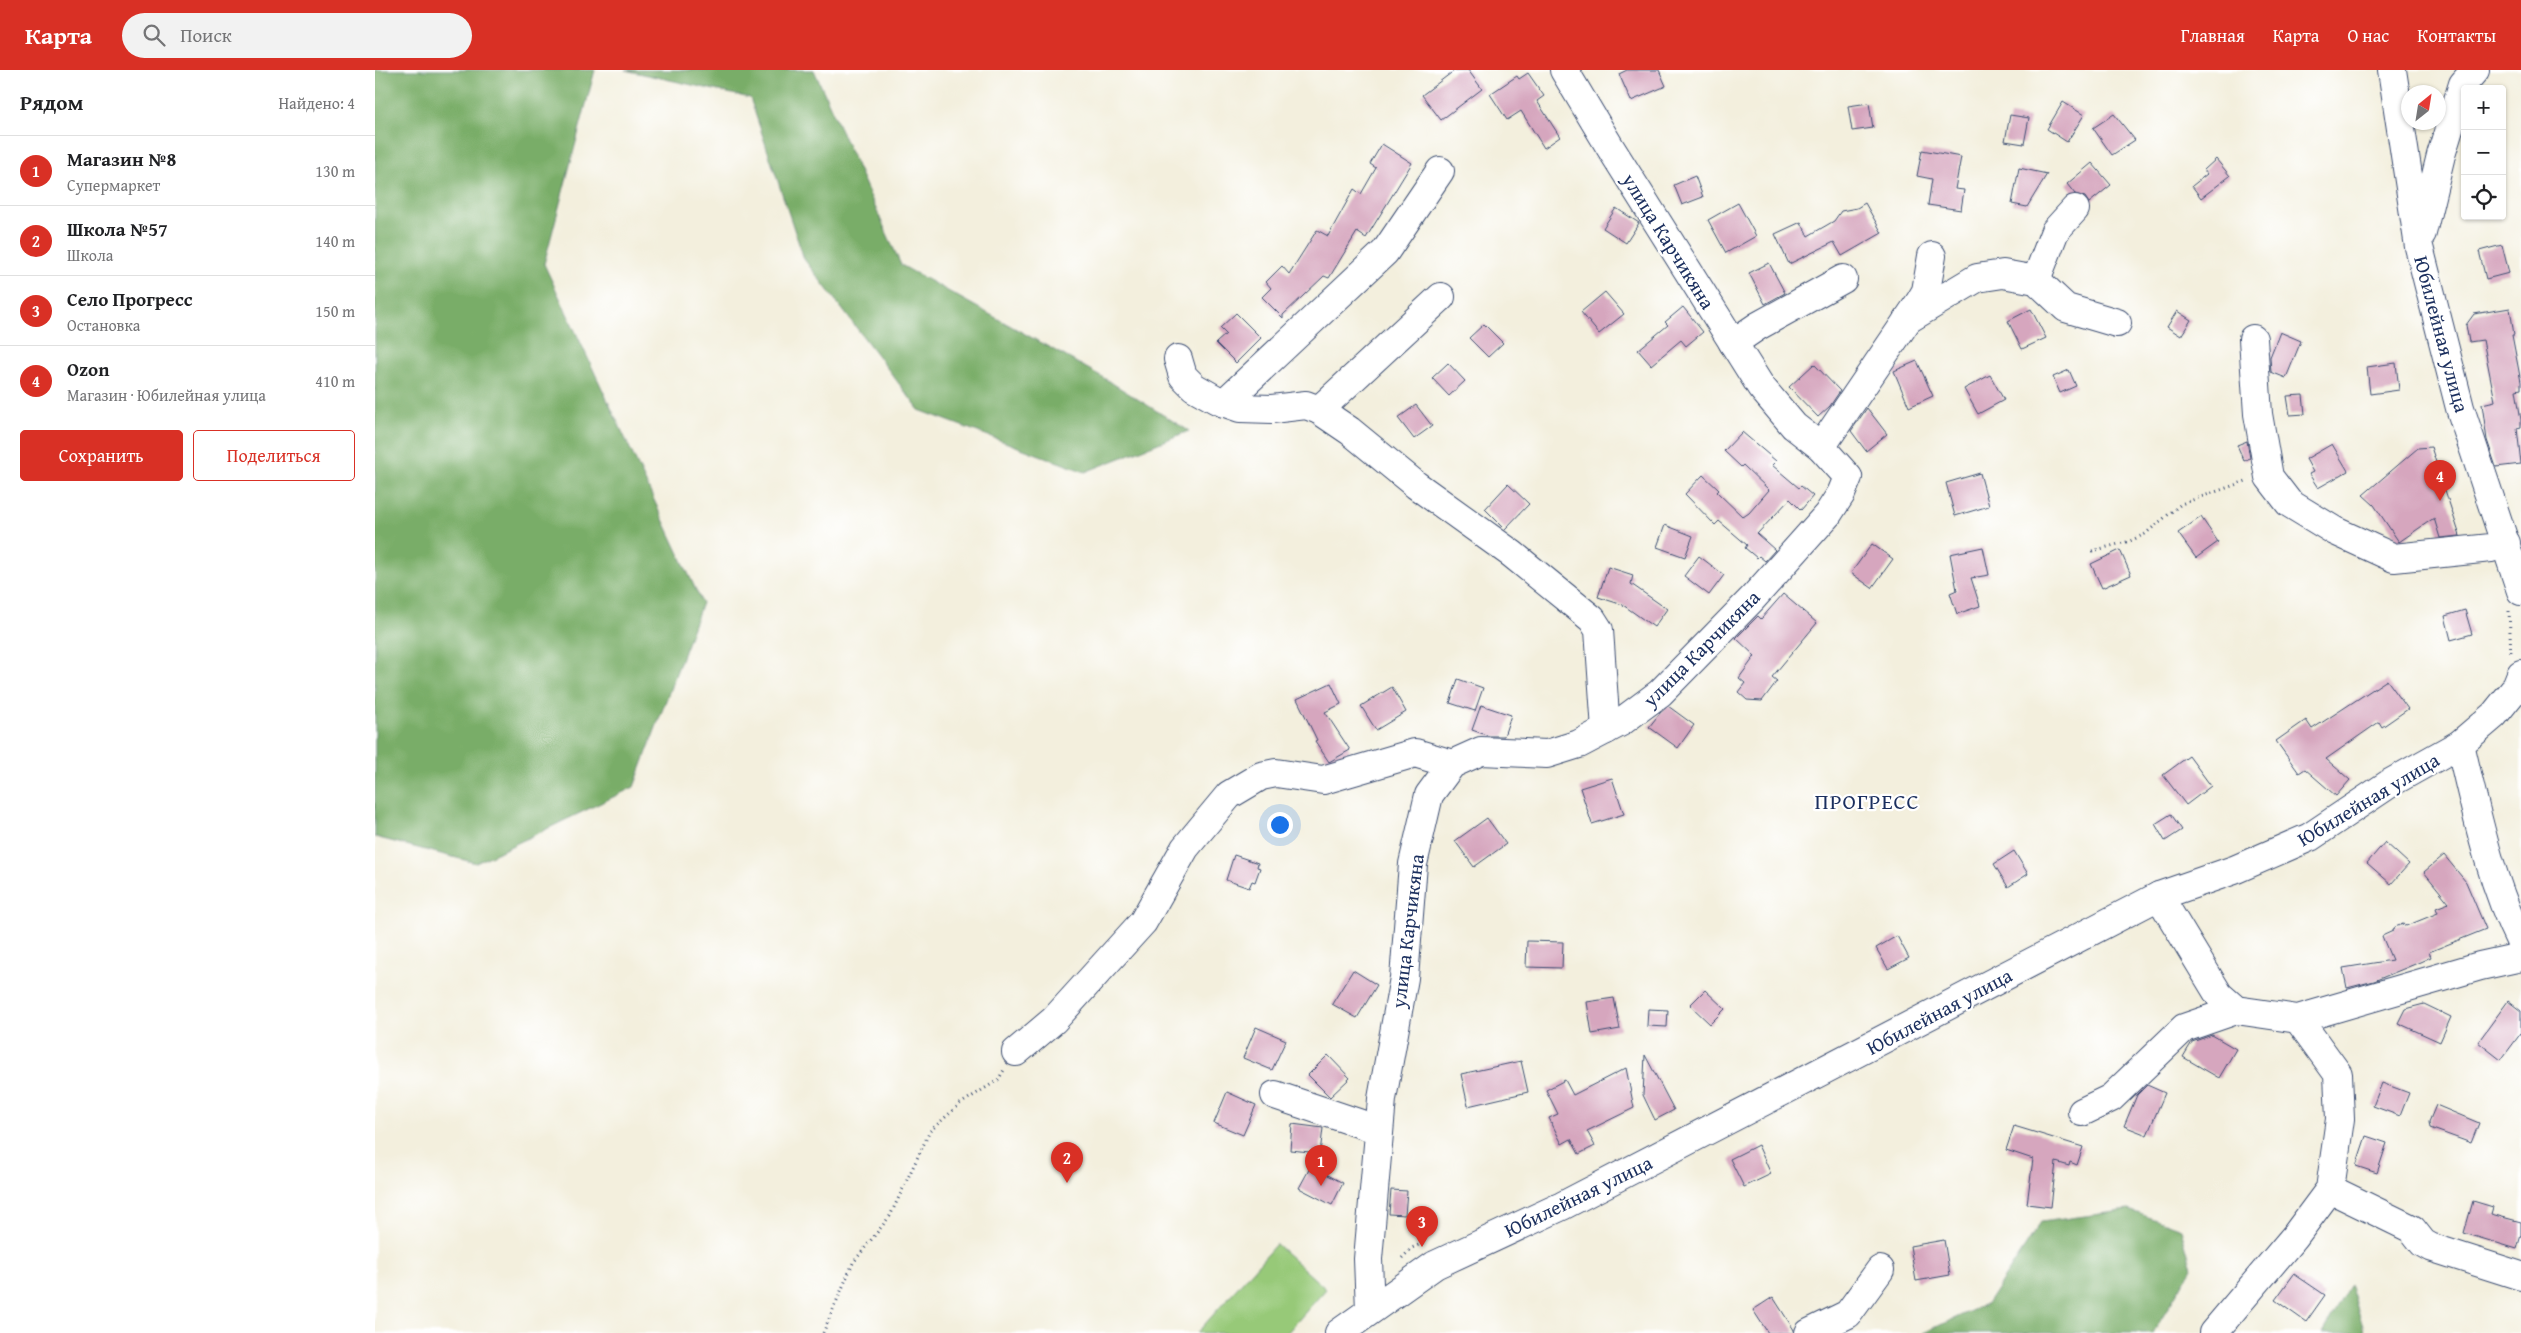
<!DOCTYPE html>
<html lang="ru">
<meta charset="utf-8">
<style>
body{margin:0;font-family:"Gentium Book Plus",serif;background:#f2f2f2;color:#202124}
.controls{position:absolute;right:15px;top:15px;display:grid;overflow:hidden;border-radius:5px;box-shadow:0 1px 4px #0004}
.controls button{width:45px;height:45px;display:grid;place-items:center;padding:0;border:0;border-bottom:1px solid #e0e0e0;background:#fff;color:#202124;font:25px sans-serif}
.compass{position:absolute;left:2026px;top:15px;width:45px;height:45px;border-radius:50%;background:#fff;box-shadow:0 1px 4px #0004;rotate:30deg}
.you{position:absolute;left:904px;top:754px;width:18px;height:18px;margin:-12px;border:4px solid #fff;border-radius:50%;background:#1a73e8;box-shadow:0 0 0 8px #1a73e833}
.badge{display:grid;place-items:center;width:32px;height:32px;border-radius:50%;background:#d93025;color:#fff;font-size:16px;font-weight:700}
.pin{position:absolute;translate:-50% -41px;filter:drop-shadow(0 1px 2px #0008)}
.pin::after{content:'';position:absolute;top:26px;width:18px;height:15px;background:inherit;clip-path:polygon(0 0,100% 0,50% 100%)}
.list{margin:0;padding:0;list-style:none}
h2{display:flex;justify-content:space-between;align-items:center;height:65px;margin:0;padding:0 20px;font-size:21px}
h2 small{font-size:16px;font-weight:400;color:#757577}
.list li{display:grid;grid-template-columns:32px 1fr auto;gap:15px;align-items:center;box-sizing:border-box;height:70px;padding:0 20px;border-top:1px solid #e0e0e0}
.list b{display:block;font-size:19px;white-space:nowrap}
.list p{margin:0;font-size:16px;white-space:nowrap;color:#757577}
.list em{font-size:16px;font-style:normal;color:#757577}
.actions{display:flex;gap:10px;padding:15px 20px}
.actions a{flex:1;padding:11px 0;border:1px solid #d93025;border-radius:5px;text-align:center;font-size:18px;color:#d93025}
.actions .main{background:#d93025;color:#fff}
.icon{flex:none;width:28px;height:28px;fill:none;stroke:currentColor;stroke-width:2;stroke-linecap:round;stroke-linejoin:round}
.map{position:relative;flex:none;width:2146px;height:1263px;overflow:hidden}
header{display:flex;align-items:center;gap:30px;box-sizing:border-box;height:70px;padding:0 25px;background:#d93025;color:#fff}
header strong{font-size:24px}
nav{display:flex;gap:28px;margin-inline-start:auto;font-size:18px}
.search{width:350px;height:45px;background:#f2f2f2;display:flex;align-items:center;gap:12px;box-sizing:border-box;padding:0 18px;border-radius:28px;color:#757577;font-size:19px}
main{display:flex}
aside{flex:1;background:#fff}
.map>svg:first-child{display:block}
</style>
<header>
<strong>Карта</strong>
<div class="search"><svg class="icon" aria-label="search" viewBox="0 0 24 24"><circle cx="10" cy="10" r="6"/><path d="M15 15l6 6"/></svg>Поиск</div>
<nav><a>Главная</a><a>Карта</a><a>О нас</a><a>Контакты</a></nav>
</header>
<main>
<aside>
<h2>Рядом<small>Найдено: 4</small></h2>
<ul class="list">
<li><span class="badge">1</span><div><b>Магазин №8</b><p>Супермаркет</p></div><em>130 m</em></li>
<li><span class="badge">2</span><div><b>Школа №57</b><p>Школа</p></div><em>140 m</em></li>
<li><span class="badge">3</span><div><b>Село Прогресс</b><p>Остановка</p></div><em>150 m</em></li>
<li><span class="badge">4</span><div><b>Ozon</b><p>Магазин · Юбилейная улица</p></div><em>410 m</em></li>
</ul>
<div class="actions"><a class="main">Сохранить</a><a>Поделиться</a></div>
</aside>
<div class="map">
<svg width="2146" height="1263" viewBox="0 0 2146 1263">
<rect width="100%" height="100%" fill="#fff"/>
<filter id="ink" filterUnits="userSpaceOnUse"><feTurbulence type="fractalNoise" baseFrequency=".02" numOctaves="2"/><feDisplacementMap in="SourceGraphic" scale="10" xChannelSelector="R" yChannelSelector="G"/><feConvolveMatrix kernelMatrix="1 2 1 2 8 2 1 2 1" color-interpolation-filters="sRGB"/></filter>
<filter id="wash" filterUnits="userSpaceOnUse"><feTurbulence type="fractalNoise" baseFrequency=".0096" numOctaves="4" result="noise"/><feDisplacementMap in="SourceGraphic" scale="20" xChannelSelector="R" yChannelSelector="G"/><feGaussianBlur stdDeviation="1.12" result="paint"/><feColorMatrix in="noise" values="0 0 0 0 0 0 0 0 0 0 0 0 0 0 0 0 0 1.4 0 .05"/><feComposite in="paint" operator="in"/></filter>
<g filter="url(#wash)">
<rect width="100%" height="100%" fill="#f3efdd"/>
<polygon fill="#97c978" stroke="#597c6b" points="901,1174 951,1219 912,1263 822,1263"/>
<g fill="#79ad68" stroke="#4a6e63">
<polygon points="0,0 220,0 169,194 327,533 259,717 101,793 0,767"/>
<polygon points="250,0 439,0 526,195 724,305 814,361 710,402 544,340 429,189 375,28"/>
<polygon points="1754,1140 1806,1159 1817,1198 1778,1263 1548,1263 1613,1233 1666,1152"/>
<polygon points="1975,1214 1990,1263 1947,1263"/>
</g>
<g id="blocks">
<g fill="#d6a6be">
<polygon points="1080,0 1093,0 1107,19 1066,50 1047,25"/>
<polygon points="1252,0 1284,0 1291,16 1256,31 1244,4"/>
<polygon points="1153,3 1169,26 1162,31 1185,67 1169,78 1146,41 1132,50 1115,24 1142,6 1144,9"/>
<polygon points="1688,32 1709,45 1692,72 1672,59"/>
<polygon points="1494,33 1498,58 1477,61 1473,36"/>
<polygon points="1739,44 1760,70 1737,85 1718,58"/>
<polygon points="1635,45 1654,48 1649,74 1630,71"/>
<polygon points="1007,74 1037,93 991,168 982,162 954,208 949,206 908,245 908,248 887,227 896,218 891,212 907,196 914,204 942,160 953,166 979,119 986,124 1001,98 995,94"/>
<polygon points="1547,80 1586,87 1580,119 1589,120 1586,140 1553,135 1557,109 1542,106"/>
<polygon points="1841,89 1855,106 1826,128 1817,116 1832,104 1829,100"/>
<polygon points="1717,93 1736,115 1714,133 1710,127 1700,124 1692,114"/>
<polygon points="1644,98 1672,104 1652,137 1637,134"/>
<polygon points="1320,106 1328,127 1307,135 1299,115"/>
<polygon points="1363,133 1381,166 1351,183 1333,150"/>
<polygon points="1490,133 1507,163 1467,186 1459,172 1414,194 1400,164 1426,152 1433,166 1459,151 1466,141 1482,138"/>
<polygon points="1241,138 1264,153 1251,173 1228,158"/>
<polygon points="2127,175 2134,203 2111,209 2104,181"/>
<polygon points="1394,193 1410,223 1390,234 1374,203"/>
<polygon points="1230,222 1249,244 1224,264 1206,242"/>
<polygon points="1308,237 1328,262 1311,276 1306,270 1276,295 1263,280 1293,255 1290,252"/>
<polygon points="2135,238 2139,265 2137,265 2146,312 2146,319 2141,320 2146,350 2146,357 2142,358 2146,394 2121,397 2112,370 2107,334 2120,331 2108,270 2094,272 2091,255 2099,244"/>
<polygon points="1656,239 1671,268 1647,279 1633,251"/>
<polygon points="1802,241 1816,250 1806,266 1792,257"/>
<polygon points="861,243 886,268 861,293 841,273 851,264 845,258"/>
<polygon points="1109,254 1128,273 1113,287 1094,268"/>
<polygon points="1905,262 1926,271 1911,308 1896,302 1895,287"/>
<polygon points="1542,291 1558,326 1534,337 1519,301"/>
<polygon points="1073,293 1090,311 1074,326 1057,308"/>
<polygon points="2021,293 2024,320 1995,324 1992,297"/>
<polygon points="1439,294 1465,321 1455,336 1443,347 1414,317"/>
<polygon points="1694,300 1701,316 1685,323 1678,307"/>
<polygon points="1615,305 1629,330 1603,344 1589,319"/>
<polygon points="1928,325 1930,344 1915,345 1912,326"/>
<polygon points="1041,335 1057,356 1039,369 1023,348"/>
<polygon points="1492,338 1512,364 1491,381 1476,361"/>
<polygon points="1367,362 1401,391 1397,395 1424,418 1426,416 1438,426 1426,440 1415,429 1382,464 1400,480 1390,491 1384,486 1382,488 1370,478 1372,475 1344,451 1340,455 1310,424 1328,405 1344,420 1342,422 1368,447 1374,443 1394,420 1368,395 1366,397 1349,381"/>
<polygon points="1872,371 1875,388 1869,391 1862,375"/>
<polygon points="1957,374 1973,401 1943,418 1934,404 1938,402 1931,389"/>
<polygon points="2056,377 2085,466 2065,468 2059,448 2024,472 1999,435 1988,425 2043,378"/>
<polygon points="1605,403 1614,436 1580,446 1571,413"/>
<polygon points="1133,414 1154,434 1130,459 1110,439"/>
<polygon points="1826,447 1843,472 1821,488 1803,463"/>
<polygon points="1290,455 1318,466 1310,487 1282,477"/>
<polygon points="1497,474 1518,489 1497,518 1476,503"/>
<polygon points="1608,477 1614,505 1596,508 1605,536 1582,544 1575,523 1582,520 1575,484"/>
<polygon points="1745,480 1756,505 1727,518 1716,494"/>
<polygon points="1324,486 1349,505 1334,525 1309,506"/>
<polygon points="1233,497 1258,505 1256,514 1292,539 1279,557 1248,535 1223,527"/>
<polygon points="1408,524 1442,553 1397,607 1402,611 1387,631 1372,630 1363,622 1370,613 1364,608 1380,586 1361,568 1383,546 1386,549"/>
<polygon points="2090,540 2097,564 2076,570 2070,546"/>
<polygon points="1083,609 1108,618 1100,641 1075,633"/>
<polygon points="2012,610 2033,639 2007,657 2004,652 1951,689 1975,710 1961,726 1930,699 1924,703 1901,671 1931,650 1937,659"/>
<polygon points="956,613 966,634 950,642 975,680 954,692 940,671 942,670 922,629"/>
<polygon points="1017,617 1031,642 1001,660 986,636"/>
<polygon points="1106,635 1136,645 1129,666 1114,666 1097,660"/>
<polygon points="1293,636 1319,655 1303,678 1274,657 1285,643"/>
<polygon points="1814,686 1836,716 1811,735 1788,705"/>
<polygon points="1237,708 1249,744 1217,754 1205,718"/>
<polygon points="1796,744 1807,760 1790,771 1780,754"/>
<polygon points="1112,748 1131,774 1099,797 1080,771"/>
<polygon points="2010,772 2034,794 2016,814 1992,793"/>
<polygon points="1639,781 1653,804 1633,817 1619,794"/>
<polygon points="859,785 883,793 882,797 885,798 880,812 877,811 874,818 851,810"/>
<polygon points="2069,785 2091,812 2111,859 2054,882 2056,887 2045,892 1999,911 1972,918 1968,898 2017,890 2007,866 2018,861 2020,857 2028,854 2031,856 2063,843 2061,838 2074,833 2049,802"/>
<polygon points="1522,866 1534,888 1513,899 1501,878"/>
<polygon points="1152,871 1188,872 1187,898 1151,897"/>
<polygon points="978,900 1002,915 982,948 957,934"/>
<polygon points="1330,920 1350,939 1335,954 1315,935"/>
<polygon points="1239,928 1245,959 1217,964 1212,932"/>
<polygon points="2133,931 2146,941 2146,963 2126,990 2103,972"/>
<polygon points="2049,934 2076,947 2065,972 2023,953 2030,939"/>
<polygon points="1273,939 1293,940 1292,957 1272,956"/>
<polygon points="881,957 911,970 897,1000 868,988"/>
<polygon points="1837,965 1861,979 1844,1008 1808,987 1817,972"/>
<polygon points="953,985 975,1008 955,1027 933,1005"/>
<polygon points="1270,985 1299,1040 1280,1050 1268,1025"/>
<polygon points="1146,991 1153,1022 1093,1036 1086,1004"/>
<polygon points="1251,998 1259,1038 1212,1061 1220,1076 1204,1084 1196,1069 1187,1074 1174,1048 1183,1044 1171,1020 1190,1010 1198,1025"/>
<polygon points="2007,1013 2034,1023 2025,1046 1998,1036"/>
<polygon points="1772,1015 1790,1023 1772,1065 1749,1056 1762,1025"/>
<polygon points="852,1022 881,1035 868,1065 839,1053"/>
<polygon points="2061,1035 2104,1053 2096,1073 2055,1058 2054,1052"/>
<polygon points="917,1054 948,1058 945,1083 915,1080"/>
<polygon points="1639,1056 1708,1077 1702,1095 1695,1092 1694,1096 1681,1092 1676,1137 1652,1134 1658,1089 1631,1080"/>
<polygon points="1991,1066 2012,1073 2002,1103 1981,1096"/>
<polygon points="1383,1075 1396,1104 1369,1117 1355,1089"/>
<polygon points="936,1096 968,1113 957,1135 924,1118"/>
<polygon points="1016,1120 1032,1121 1030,1145 1014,1144"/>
<polygon points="2098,1131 2118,1137 2116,1144 2146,1152 2146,1165 2142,1179 2089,1163"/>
<polygon points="1569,1170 1575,1205 1541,1211 1535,1176"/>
<polygon points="1919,1204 1950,1225 1931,1252 1900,1230"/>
<polygon points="1398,1227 1419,1260 1419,1263 1393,1263 1378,1240"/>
</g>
</g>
</g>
<g filter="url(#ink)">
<use href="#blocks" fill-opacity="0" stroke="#3b4c71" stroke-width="1"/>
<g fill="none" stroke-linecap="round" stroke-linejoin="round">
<defs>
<g id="minor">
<polyline points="2017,0 2044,177 2085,338 2146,521"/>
<polyline points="2047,163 2066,85 2088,14 2100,0"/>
<polyline points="1661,210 1680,161 1700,139"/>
<polyline points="1532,250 1602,208 1628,204 1661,210 1691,238 1742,253"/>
<polyline points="1878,269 1883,344 1894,407 1914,433 1960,461 2019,488 2116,478 2131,473"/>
<polyline points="1358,273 1383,256 1468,209"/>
<polyline points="803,289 808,306 819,317 842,330 865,338 897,339 931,335 944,340 975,361 1041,415 1137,484 1217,549 1224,560 1231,660"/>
<polyline points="849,333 1010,182 1065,101"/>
<polyline points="944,340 1066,227"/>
<polyline points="1446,377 1544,233 1551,221 1557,186"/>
<path d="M2085 674C2101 741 2115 811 2146 873"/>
<polyline points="1784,826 1844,925 1861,940 1923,949 2105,896 2146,887"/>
<polyline points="641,982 679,950 768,852 810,778 854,725 886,706 901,703 948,710 1040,683 1077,694"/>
<polyline points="900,1025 1004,1060"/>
<polyline points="1707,1042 1736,1028 1809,958 1861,940"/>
<polyline points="1955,1119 2037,1159 2048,1173 2055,1177 2146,1206"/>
<polyline points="995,1240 993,1189 1007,1029 1029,908 1038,794 1054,725 1077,694 1106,681 1172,684 1204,674 1246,652 1285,623 1377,529 1453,444 1466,424 1473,407 1446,377 1419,356 1386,317 1235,77 1189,0"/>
<polyline points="964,1263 1060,1195 1187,1136 1784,826 1859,800 1935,767 2017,712 2085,674 2119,645 2140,619 2146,604"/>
<polyline points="1434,1263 1473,1244 1505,1200"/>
<polyline points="1838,1263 1920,1166 1955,1119 1965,1049 1963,1004 1923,949"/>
</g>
</defs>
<use href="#minor" stroke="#3b4c71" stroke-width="30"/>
<g stroke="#3b4c71" stroke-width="3" stroke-dasharray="1 4" stroke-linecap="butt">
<polyline points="1717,481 1755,471 1770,464 1806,434 1871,411"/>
<polyline points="2134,541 2136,584"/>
<polyline points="1027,1188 1037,1178 1048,1173"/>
<polyline points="448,1263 478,1193 515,1146 555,1061 585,1034 623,1010 629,1000"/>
</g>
<use href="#minor" stroke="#fff" stroke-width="28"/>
</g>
</g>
<g text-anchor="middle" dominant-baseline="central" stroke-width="4.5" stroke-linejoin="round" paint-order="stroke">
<g font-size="20" fill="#1b2f5e" stroke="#fff">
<text transform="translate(1294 171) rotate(58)">улица Карчикяна</text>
<text transform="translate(2067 264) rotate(75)">Юбилейная улица</text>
<text transform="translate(1326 578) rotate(-45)">улица Карчикяна</text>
<text transform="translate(1993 729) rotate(-31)">Юбилейная улица</text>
<text transform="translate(1032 861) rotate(-83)">улица Карчикяна</text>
<text transform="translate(1564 941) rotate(-28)">Юбилейная улица</text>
<text transform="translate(1203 1126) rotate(-26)">Юбилейная улица</text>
</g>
<g font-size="22" letter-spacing="1" fill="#1b2f5e" stroke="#fff">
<text x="1492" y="731">ПРОГРЕСС</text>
</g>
</g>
</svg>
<div class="controls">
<button>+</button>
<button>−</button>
<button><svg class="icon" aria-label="locate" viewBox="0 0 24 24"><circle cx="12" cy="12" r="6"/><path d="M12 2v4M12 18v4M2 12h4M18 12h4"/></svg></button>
</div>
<svg class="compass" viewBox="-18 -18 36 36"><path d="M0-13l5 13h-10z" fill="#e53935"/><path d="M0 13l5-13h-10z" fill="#757577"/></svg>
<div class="you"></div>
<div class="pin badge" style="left:946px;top:1116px">1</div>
<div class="pin badge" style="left:692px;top:1113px">2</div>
<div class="pin badge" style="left:1047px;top:1177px">3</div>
<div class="pin badge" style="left:2065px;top:431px">4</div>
</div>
</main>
